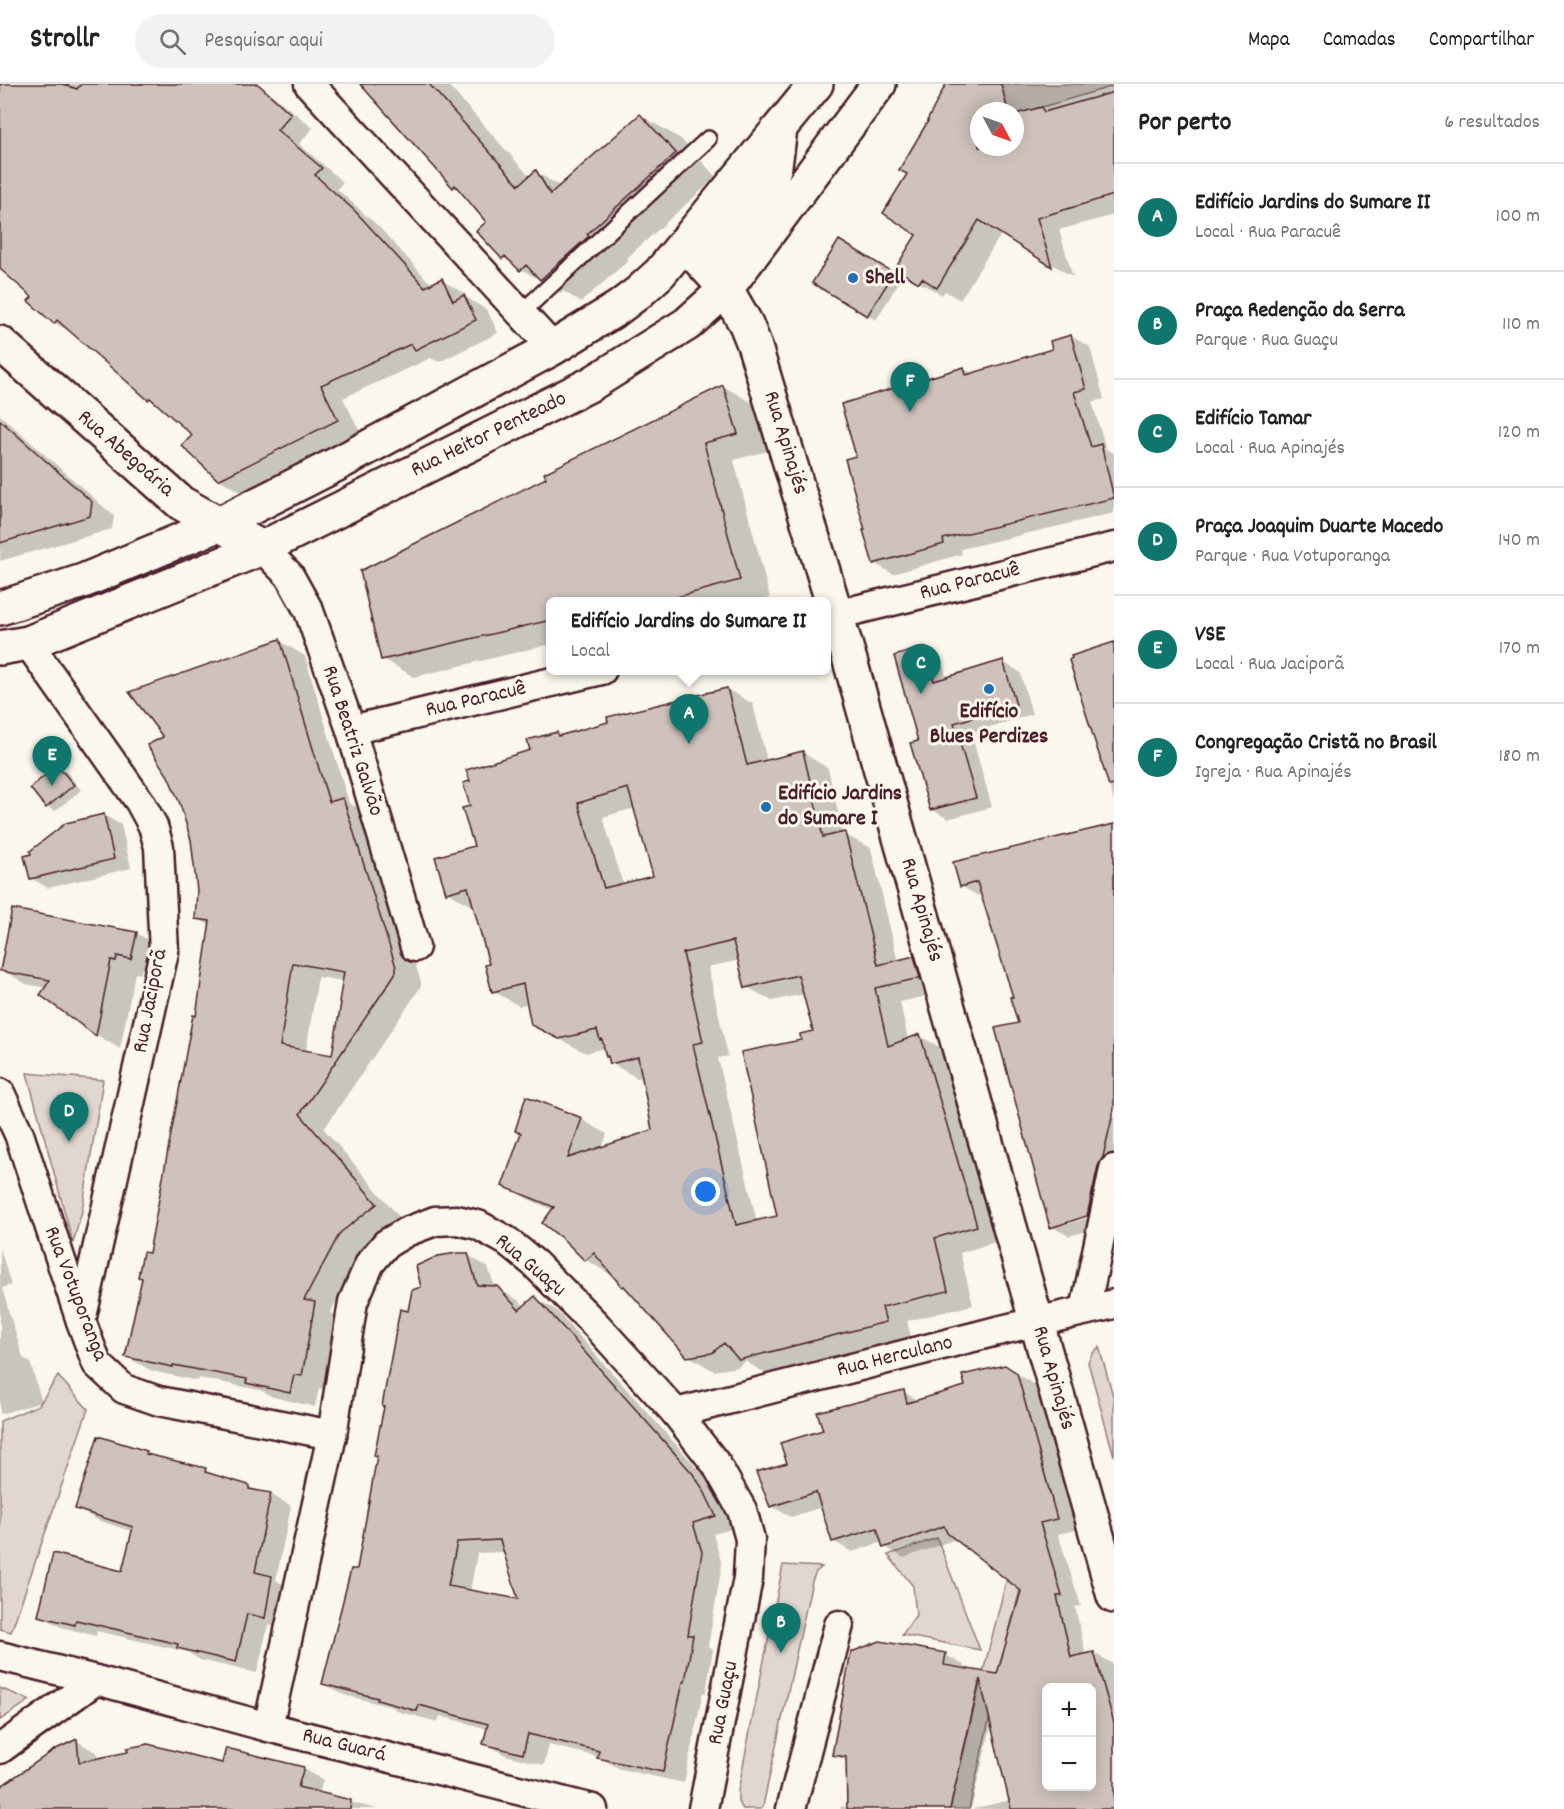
<!DOCTYPE html>
<html lang="pt">
<meta charset="utf-8">
<style>
body{margin:0;font-family:Dekko,sans-serif;background:#f2f2f2;color:#222}
.controls{position:absolute;right:18px;bottom:18px;display:grid;overflow:hidden;border-radius:9px;box-shadow:0 3px 15px #0003}
.controls button{width:54px;height:54px;display:grid;place-items:center;padding:0;border:0;border-bottom:2px solid #e0e0e0;background:#fff;color:#222;font:30px sans-serif}
.compass{position:absolute;left:970px;top:18px;width:54px;height:54px;border-radius:50%;background:#fff;box-shadow:0 3px 15px #0003;rotate:131deg}
.you{position:absolute;left:706px;top:1108px;width:21px;height:21px;margin:-15px;border:4px solid #fff;border-radius:50%;background:#1a73e8;box-shadow:0 0 0 9px #1a73e833}
.badge{display:grid;place-items:center;width:39px;height:39px;border-radius:50%;background:#0f766e;color:#fff;font-size:20px;font-weight:700}
.pin{position:absolute;translate:-50% -50px;filter:drop-shadow(0 2px 3px #0008)}
.pin::after{content:'';position:absolute;top:32px;width:21px;height:18px;background:inherit;clip-path:polygon(0 0,100% 0,50% 100%)}
.popup{position:absolute;left:546px;top:513px;width:285px;height:78px;box-sizing:border-box;display:grid;place-content:center;border-radius:9px;background:#fff;filter:drop-shadow(0 2px 4px #0005);font-size:20px;white-space:nowrap;color:#767676}
.popup b{font-size:22px;color:#222}
.popup::after{content:'';position:absolute;left:50%;top:100%;margin-left:-12px;border:12px solid transparent;border-top-color:#fff}
.list{margin:0;padding:0;list-style:none}
h2{display:flex;justify-content:space-between;align-items:center;height:78px;margin:0;padding:0 24px;font-size:26px}
h2 small{font-size:20px;font-weight:400;color:#767676}
.list li{display:grid;grid-template-columns:39px 1fr auto;gap:18px;align-items:center;box-sizing:border-box;height:108px;padding:0 24px;border-top:2px solid #e0e0e0}
.list b{display:block;font-size:22px;white-space:nowrap}
.list p{margin:0;font-size:20px;white-space:nowrap;color:#767676}
.list em{font-size:20px;font-style:normal;color:#767676}
.icon{flex:none;width:33px;height:33px;fill:none;stroke:currentColor;stroke-width:2;stroke-linecap:round;stroke-linejoin:round}
.map{position:relative;flex:none;width:1114px;height:1725px;overflow:hidden}
header{display:flex;align-items:center;gap:36px;box-sizing:border-box;height:84px;padding:0 30px;background:#fff;border-bottom:2px solid #e0e0e0}
header strong{font-size:28px}
nav{display:flex;gap:33px;margin-inline-start:auto;font-size:21px}
.search{width:420px;height:54px;background:#f2f2f2;display:flex;align-items:center;gap:15px;box-sizing:border-box;padding:0 21px;border-radius:33px;color:#767676;font-size:22px}
main{display:flex}
aside{flex:1;background:#fff}
.map>svg:first-child{display:block}
</style>
<header>
<strong>Strollr</strong>
<div class="search"><svg class="icon" aria-label="search" viewBox="0 0 24 24"><circle cx="10" cy="10" r="6"/><path d="M15 15l6 6"/></svg>Pesquisar aqui</div>
<nav><a>Mapa</a><a>Camadas</a><a>Compartilhar</a></nav>
</header>
<main>
<div class="map">
<svg width="1114" height="1725" viewBox="0 0 1114 1725">
<rect width="100%" height="100%" fill="#fbf7ec"/>
<filter id="ink" filterUnits="userSpaceOnUse"><feTurbulence type="fractalNoise" baseFrequency=".0167" numOctaves="2"/><feDisplacementMap in="SourceGraphic" scale="12" xChannelSelector="R" yChannelSelector="G"/><feConvolveMatrix kernelMatrix="1 2 1 2 8 2 1 2 1" color-interpolation-filters="sRGB"/></filter>
<g filter="url(#ink)">
<g fill="#e2d7d0" stroke="#967b7e" stroke-width="1.5">
<polygon points="996,0 1114,0 1114,2 1015,31 1015,27 1007,27"/>
<polygon points="27,989 103,996 82,1127 73,1159"/>
<polygon points="1099,1263 1114,1315 1114,1372 1088,1278 1092,1270"/>
<polygon points="58,1292 88,1325 11,1548 0,1545 0,1337 39,1321"/>
<polygon points="1039,1368 1047,1400 1007,1556 969,1725 950,1725 977,1612"/>
<polygon points="937,1454 980,1566 902,1551 916,1531 913,1502 888,1471"/>
<polygon points="783,1481 822,1483 816,1488 812,1497 763,1722 761,1725 743,1725 738,1718 738,1707"/>
<polygon points="0,1604 29,1616 30,1616 0,1636"/>
</g>
<g fill="#0003" fill-rule="evenodd">
<polygon points="0,0 259,0 313,44 299,60 343,98 337,105 378,142 432,201 441,196 464,209 467,214 487,226 498,249 439,278 431,274 343,314 361,350 242,409 219,395 194,351 161,321 149,315 77,252 55,239 34,213 0,183"/>
<polygon points="370,0 447,0 530,93 536,88 560,102 640,31 681,55 716,93 627,174 629,176 581,218 563,207 561,209 503,174 488,138 463,108 453,103"/>
<path d="M948 0H1114V131L1059 146 1073 193 1002 149 960 216 945 207 942 211 919 198 918 150 909 90ZM979 27H1015V63H979Z"/>
<polygon points="839,158 901,195 876,236 814,199"/>
<polygon points="1071,252 1090,263 1104,315 1092,318 1106,365 1114,369 1114,429 961,465 962,470 893,490 874,479 867,447 858,373 964,285 974,290 1053,266"/>
<polygon points="723,302 754,320 768,367 734,376 770,514 755,518 551,518 551,560 414,593 383,575 548,394"/>
<polygon points="0,331 114,432 112,445 0,477"/>
<path d="M280 557 305 572 349 719 368 730 421 898V902L414 913 324 1045 401 1135 366 1163 330 1229 340 1234 327 1306 319 1304 315 1323 273 1313 260 1306 199 1294 198 1297 152 1287 127 1273 143 1194 150 1171 197 933 211 842 196 834 199 807 192 756 165 654ZM318 893 344 897 343 919 333 973 306 968Z"/>
<polygon points="1114,560 1114,717 1070,577 1073,573"/>
<polygon points="924,564 941,574 947,595 1003,578 1020,588 1032,630 971,649 992,723 948,735 931,725 920,658"/>
<path d="M727 605 753 620 767 677 803 669 828 684 843 750 871 764 898 878 914 874 940 889 945 908 900 918 908 956 920 952 946 967 1002 1156 960 1169 973 1221 907 1237 911 1253 766 1290 745 1277 738 1283 714 1287 688 1272 613 1189 611 1191 586 1176 553 1126 530 1116 504 1101 581 1035 607 1050 602 1064 654 1047 643 993 637 994 611 979 605 964 586 969 559 955 533 940 528 919 519 922 493 907 490 881 475 822 473 823 447 808 476 763 472 723 532 667 557 649 563 652ZM635 724 655 793 623 801 603 733ZM740 876 747 903 772 917 804 910 814 948 803 957 779 1133 757 1138 718 974 728 972 708 883Z"/>
<polygon points="57,683 66,687 81,706 55,727 47,723"/>
<polygon points="104,731 121,741 131,784 48,804 31,794"/>
<path d="M1114 741V1094L1104 1142 1069 1152 1052 1143 1014 914 982 810 978 812 961 802 955 779ZM1094 1129 1095 1132 1063 1141V1138Z"/>
<polygon points="136,849 161,863 156,888 142,885 140,890 135,889 120,965 97,951 42,910 47,904 26,900 2,886"/>
<polygon points="0,1164 11,1201 2,1204 23,1274 30,1278 42,1318 0,1330"/>
<path d="M467 1171 488 1183 495 1203 518 1216 525 1223 535 1214 556 1226 714 1403 736 1444 713 1450 722 1481 708 1562 713 1565 706 1609 703 1608 684 1699 620 1685 599 1673 549 1661 544 1681 505 1671 485 1659 488 1645 440 1632 438 1638 400 1628 392 1623 344 1611 323 1599 358 1487 409 1228 423 1204ZM505 1468 520 1517 470 1508 477 1469Z"/>
<path d="M1005 1282 1036 1302 1076 1446 1058 1450 1081 1522 1075 1523 1086 1571 1094 1569 1113 1580 1114 1583V1725H972L1010 1716 992 1638 971 1725H840L841 1722 848 1724V1678L834 1670 946 1571 965 1582 964 1586 998 1592 1023 1506 956 1455 904 1474 885 1463 883 1458 852 1468 833 1457 822 1423 791 1433 771 1422 789 1380 825 1347 904 1308 919 1317 967 1303ZM1046 1604H1092V1702H1046Z"/>
<polygon points="99,1354 147,1369 154,1373 205,1386 221,1395 270,1410 291,1422 276,1496 293,1506 286,1545 268,1541 257,1589 200,1576 187,1568 97,1547 96,1552 61,1543 40,1531 123,1489 134,1448 97,1436 76,1424"/>
<polygon points="77,1657 97,1669 97,1676 303,1685 323,1696 319,1710 377,1725 0,1725 0,1704"/>
</g>
<g fill="#cfc2bc" stroke="#4a1f2b" stroke-width="1.5" fill-rule="evenodd">
<polygon points="0,0 63,0 77,5 81,0 258,0 291,30 277,46 322,84 315,91 355,127 425,203 442,194 453,217 464,211 476,236 415,266 411,260 321,301 338,336 218,396 182,362 192,351 150,314 148,316 57,236 54,240 28,217 32,213 0,185"/>
<polygon points="360,0 429,0 519,101 536,86 550,110 640,30 676,69 587,150 589,152 540,196 526,181 520,187 505,172 502,175 476,147 486,138 455,101 453,104"/>
<polygon points="946,0 1001,0 1008,27 979,27 979,63 1015,63 1015,30 1042,23 1044,28 1114,8 1114,111 1037,134 1052,183 979,136 937,204 922,194 919,199 895,185 916,151 883,129 907,90 899,86 928,37 927,37"/>
<polygon points="839,156 894,189 867,232 812,199"/>
<polygon points="1071,251 1086,305 1074,308 1091,363 1101,360 1114,414 943,455 944,460 873,480 863,446 865,446 845,375 856,372 841,320 964,283 966,291 1052,265 1050,257"/>
<polygon points="723,301 738,350 704,359 740,496 659,518 551,518 551,536 381,576 360,487 546,394 544,389"/>
<polygon points="0,336 92,418 90,432 0,459"/>
<path d="M280 555 329 718 343 714 396 883V888L389 899 300 1030 377 1120 340 1149 304 1216 315 1218 302 1292 294 1291 290 1309 246 1299 247 1295 173 1281V1283L125 1273 142 1194 138 1193 143 1168 149 1169 193 931 196 932 210 837 195 835 197 807 191 756 180 720 168 692 147 661 163 653 129 608ZM293 879 344 888 339 918 341 919 332 971 280 962Z"/>
<polygon points="1114,558 1114,701 1109,702 1069,576 1072,574 1071,572"/>
<polygon points="925,563 934,597 1003,576 1016,621 954,639 976,714 930,726 910,659 918,657 894,572"/>
<path d="M727 604 747 681 803 667 823 753 845 748 878 881 914 872 920 894 875 904 888 962 920 950 977 1142 935 1154 948 1207 882 1223 886 1238 739 1276 724 1259 712 1269 687 1273 624 1202 622 1203 594 1169 585 1177 564 1156 542 1139 554 1123 502 1102 521 1049 515 1047 526 1012 582 1034 568 1074 652 1046 638 973 610 980 608 972 606 973 602 955 600 956 597 946 559 955 531 941 523 900 492 908 485 881 489 880 468 803 446 809 435 773 474 762 462 724 470 722 463 699 470 697 466 686 530 666 527 656 557 648 558 652 608 638 607 633ZM628 704 653 792 604 804 578 719ZM733 857 745 904 798 891 813 947 800 950 801 956 741 968 777 1132 736 1141 693 960 703 958 683 869Z"/>
<polygon points="57,681 74,701 46,724 30,704"/>
<polygon points="104,730 114,775 30,795 24,772 31,770 30,767 66,739"/>
<polygon points="1114,740 1114,1025 1103,1073 1098,1082 1087,1132 1050,1144 995,944 1018,939 1010,913 1013,913 977,798 960,803 953,778"/>
<polygon points="12,825 137,848 131,875 117,872 116,877 111,876 96,952 40,911 50,896 0,887"/>
<path d="M457 1169H468L477 1201 497 1202 519 1226 535 1212 693 1390 703 1405 716 1432 693 1439 702 1468 688 1551H693L685 1598H683L663 1688 597 1674 599 1667 528 1650 523 1670 483 1660 488 1640 419 1621 417 1627 377 1616 378 1614 322 1600 351 1485H357L377 1372H374L384 1323 382 1322 400 1225 408 1227 412 1206 421 1203 416 1182 438 1172ZM500 1456 518 1515 448 1502 457 1458Z"/>
<path d="M1005 1281 1017 1289 1057 1435 1040 1439 1062 1512H1057L1071 1573 1094 1568 1114 1639V1725H1011L980 1595 950 1725H847L846 1673 832 1671 851 1568 880 1557 946 1569 944 1581 997 1590 1021 1507 947 1449 944 1442 883 1464 877 1444 832 1458 816 1408 770 1423 756 1388 787 1379 780 1359 823 1346 817 1328 904 1306 907 1319 965 1302 962 1291ZM1047 1604H1092V1702H1047Z"/>
<polygon points="98,1352 147,1367 146,1370 206,1384 205,1388 249,1401 249,1405 271,1409 255,1488 272,1492 265,1534 247,1530 236,1578 177,1564 178,1560 76,1536 75,1541 38,1532 53,1469 122,1487 133,1443 75,1425"/>
<polygon points="77,1655 79,1678 128,1668 127,1664 148,1660 222,1679 226,1664 304,1683 298,1703 351,1716 350,1725 0,1725 0,1703 54,1666"/>
</g>
<g fill="none" stroke-linecap="round" stroke-linejoin="round">
<defs>
<polyline id="lane" points="521,229 708,55"/>
<g id="street">
<polyline points="309,0 553,264"/>
<polyline points="262,464 289,491 309,527 351,646 415,863"/>
<polyline points="827,533 1114,463"/>
<polyline points="28,559 140,718 153,742 159,763 164,868 81,1237"/>
<polyline points="351,646 602,586"/>
<polyline points="0,1009 19,1050 81,1237 97,1280 124,1305 159,1317 332,1351"/>
<polyline points="1085,1226 1114,1085"/>
<polyline points="676,1329 997,1247 1114,1220"/>
<polyline points="0,1572 96,1596 268,1643 593,1725"/>
<polyline points="268,1643 332,1351 353,1218 370,1179 386,1160 406,1148 435,1137 457,1136 478,1141 507,1157 534,1179 596,1241 676,1329 716,1380 742,1426 750,1455 748,1494 703,1725"/>
<polyline points="0,1665 96,1596"/>
<polyline points="791,1725 839,1541"/>
</g>
<g id="secondary">
<polyline points="685,160 726,205 746,240 754,260 849,573 1114,1512"/>
<polyline points="0,259 181,419 262,464"/>
</g>
<g id="primary">
<polyline points="726,205 716,182 717,167 770,96 775,82 780,45"/>
<polyline points="0,524 83,497 217,441 337,380 553,264 618,224 639,208 660,189 816,0"/>
<polyline points="0,564 28,559 262,464 591,300 687,240 726,205 879,0"/>
</g>
</defs>
<use href="#lane" stroke="#4a1f2b" stroke-width="20"/>
<use href="#street" stroke="#4a1f2b" stroke-width="33"/>
<use href="#secondary" stroke="#4a1f2b" stroke-width="38"/>
<use href="#primary" stroke="#4a1f2b" stroke-width="38"/>
<use href="#lane" stroke="#fbf7ec" stroke-width="15"/>
<use href="#street" stroke="#fbf7ec" stroke-width="28"/>
<use href="#secondary" stroke="#fbf7ec" stroke-width="33"/>
<use href="#primary" stroke="#fbf7ec" stroke-width="33"/>
</g>
</g>
<g fill="#1f6fb2" stroke="#fbf7ec" stroke-width="2">
<circle cx="853" cy="194" r="6"/>
<circle cx="989" cy="605" r="6"/>
<circle cx="766" cy="723" r="6"/>
</g>
<g text-anchor="middle" dominant-baseline="central" stroke-width="6" stroke-linejoin="round" paint-order="stroke">
<g font-size="22" font-weight="bold" fill="#4a1f2b" stroke="#fbf7ec" text-anchor="start">
<text x="865" y="194">Shell</text>
<text x="989" y="628" text-anchor="middle">Edifício<tspan x="989" dy="25">Blues Perdizes</tspan></text>
<text x="778" y="710">Edifício Jardins<tspan x="778" dy="25">do Sumare I</tspan></text>
</g>
<g font-size="22" fill="#4a1f2b" stroke="#fbf7ec">
<text transform="translate(489 351) rotate(-26)">Rua Heitor Penteado</text>
<text transform="translate(785 359) rotate(73)">Rua Apinajés</text>
<text transform="translate(125 370) rotate(41)">Rua Abegoária</text>
<text transform="translate(970 498) rotate(-14)">Rua Paracuê</text>
<text transform="translate(476 616) rotate(-13)">Rua Paracuê</text>
<text transform="translate(352 657) rotate(72)">Rua Beatriz Galvão</text>
<text transform="translate(921 826) rotate(74)">Rua Apinajés</text>
<text transform="translate(151 917) rotate(-79)">Rua Jaciporã</text>
<text transform="translate(530 1182) rotate(40)">Rua Guaçu</text>
<text transform="translate(75 1210) rotate(69)">Rua Votuporanga</text>
<text transform="translate(895 1273) rotate(-14)">Rua Herculano</text>
<text transform="translate(1053 1294) rotate(74)">Rua Apinajés</text>
<text transform="translate(724 1619) rotate(-79)">Rua Guaçu</text>
<text transform="translate(344 1662) rotate(14)">Rua Guará</text>
</g>
</g>
</svg>
<div class="controls">
<button>+</button>
<button>−</button>
</div>
<svg class="compass" viewBox="-18 -18 36 36"><path d="M0-13l5 13h-10z" fill="#e53935"/><path d="M0 13l5-13h-10z" fill="#767676"/></svg>
<div class="you"></div>
<div class="pin badge" style="left:689px;top:660px">A</div>
<div class="popup"><b>Edifício Jardins do Sumare II</b>Local</div>
<div class="pin badge" style="left:781px;top:1569px">B</div>
<div class="pin badge" style="left:921px;top:610px">C</div>
<div class="pin badge" style="left:69px;top:1058px">D</div>
<div class="pin badge" style="left:52px;top:702px">E</div>
<div class="pin badge" style="left:910px;top:328px">F</div>
</div>
<aside>
<h2>Por perto<small>6 resultados</small></h2>
<ul class="list">
<li><span class="badge">A</span><div><b>Edifício Jardins do Sumare II</b><p>Local · Rua Paracuê</p></div><em>100 m</em></li>
<li><span class="badge">B</span><div><b>Praça Redenção da Serra</b><p>Parque · Rua Guaçu</p></div><em>110 m</em></li>
<li><span class="badge">C</span><div><b>Edifício Tamar</b><p>Local · Rua Apinajés</p></div><em>120 m</em></li>
<li><span class="badge">D</span><div><b>Praça Joaquim Duarte Macedo</b><p>Parque · Rua Votuporanga</p></div><em>140 m</em></li>
<li><span class="badge">E</span><div><b>VSE</b><p>Local · Rua Jaciporã</p></div><em>170 m</em></li>
<li><span class="badge">F</span><div><b>Congregação Cristã no Brasil</b><p>Igreja · Rua Apinajés</p></div><em>180 m</em></li>
</ul>
</aside>
</main>
